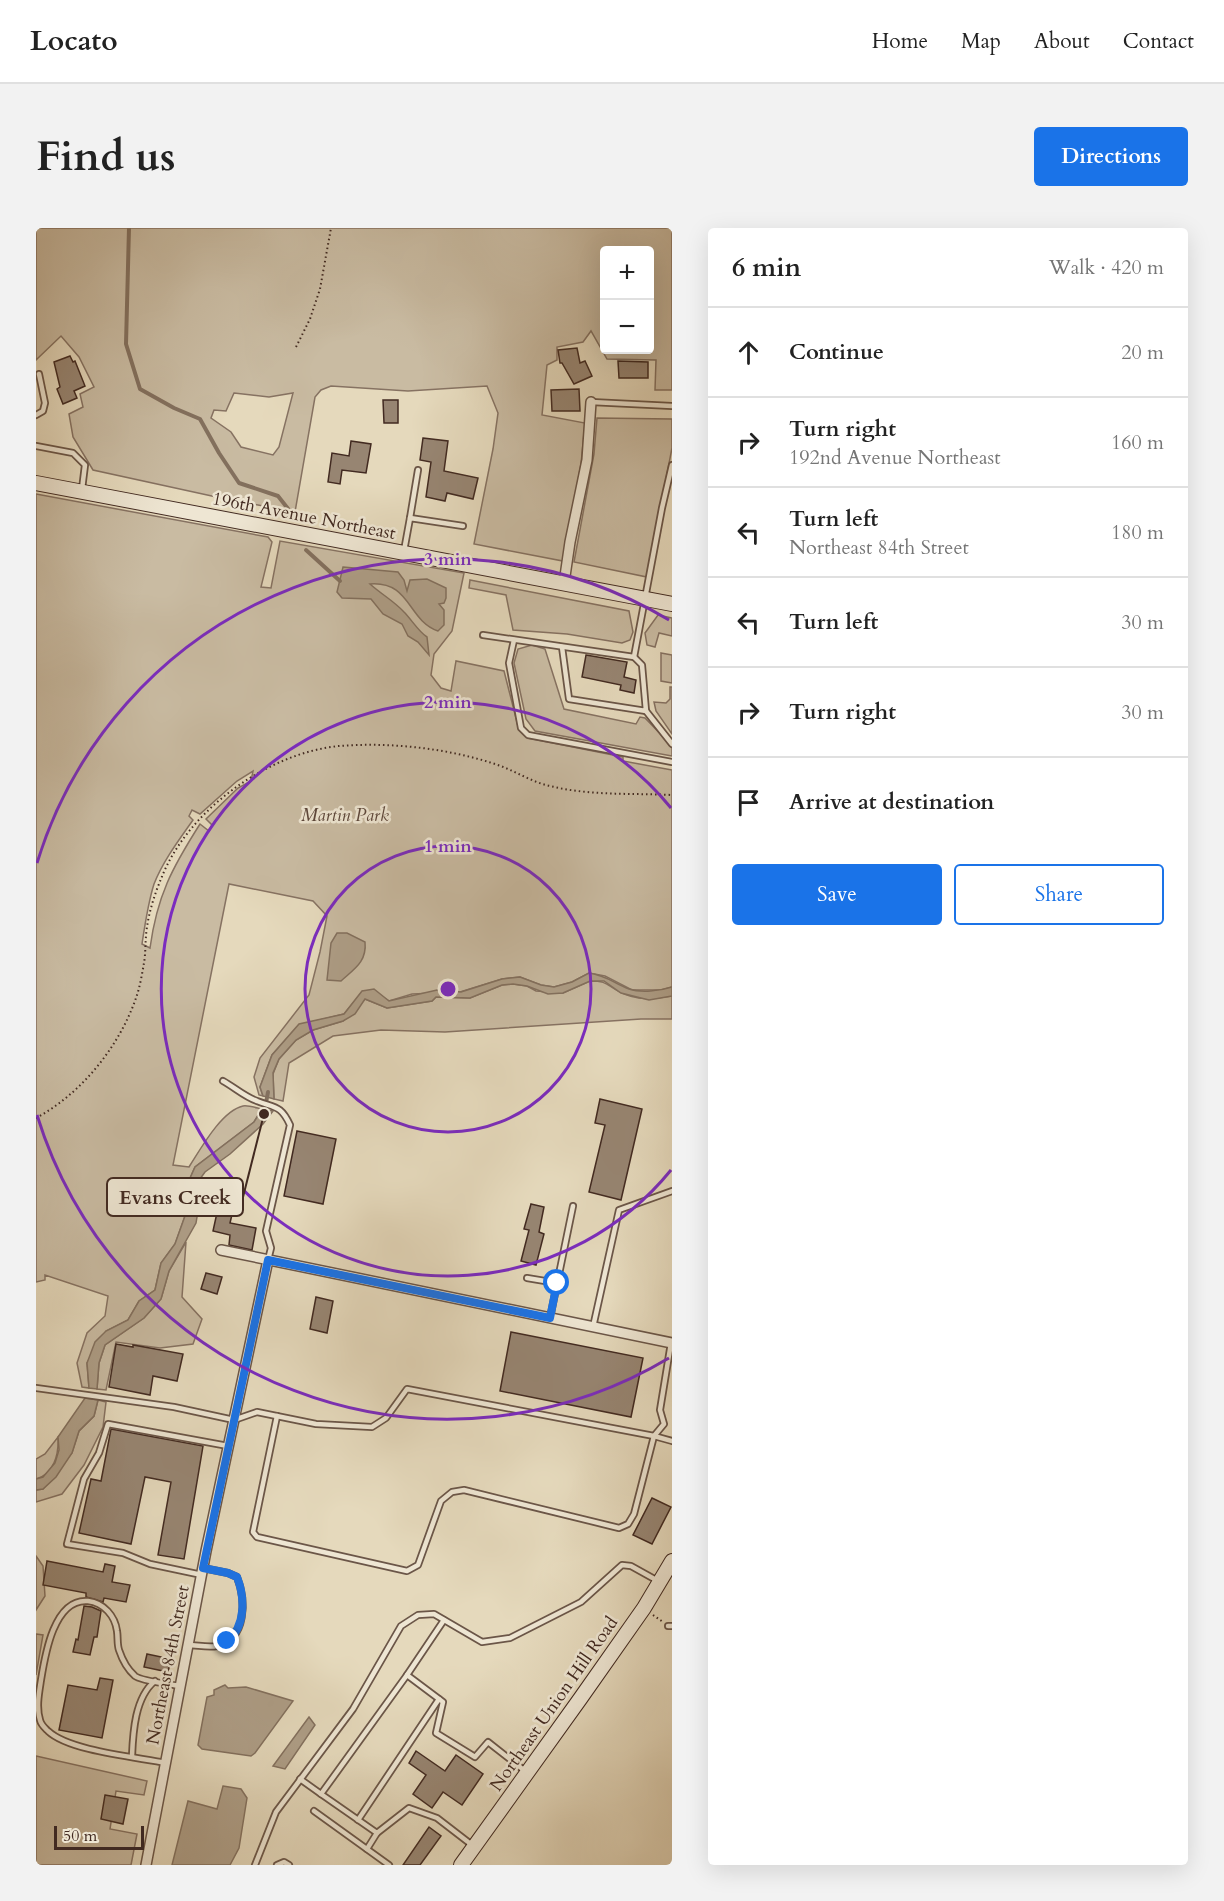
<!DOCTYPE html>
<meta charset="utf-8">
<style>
body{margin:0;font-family:Cardo,serif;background:#f2f2f2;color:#222}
.controls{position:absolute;right:18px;top:18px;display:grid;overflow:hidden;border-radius:6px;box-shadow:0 6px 24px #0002}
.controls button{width:54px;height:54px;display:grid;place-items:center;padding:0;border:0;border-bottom:2px solid #e0e0e0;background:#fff;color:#222;font:30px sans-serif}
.scale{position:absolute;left:18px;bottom:15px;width:90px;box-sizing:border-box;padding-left:6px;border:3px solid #422a21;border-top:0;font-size:16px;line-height:21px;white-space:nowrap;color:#422a21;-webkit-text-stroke:4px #eee6d3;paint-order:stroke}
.stop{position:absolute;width:18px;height:18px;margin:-14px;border:4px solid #1a73e8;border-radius:50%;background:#fff}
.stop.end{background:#1a73e8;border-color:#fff;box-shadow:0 2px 6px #0008}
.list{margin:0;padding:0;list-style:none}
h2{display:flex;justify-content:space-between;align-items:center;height:78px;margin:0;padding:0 24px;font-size:26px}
h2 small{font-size:20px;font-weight:400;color:#767676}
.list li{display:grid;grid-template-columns:39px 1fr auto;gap:18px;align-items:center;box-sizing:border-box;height:90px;padding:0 24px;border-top:2px solid #e0e0e0}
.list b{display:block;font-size:22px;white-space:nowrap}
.list p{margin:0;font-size:20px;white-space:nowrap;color:#767676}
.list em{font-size:20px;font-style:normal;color:#767676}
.actions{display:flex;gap:12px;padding:18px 24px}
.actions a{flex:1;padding:14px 0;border:2px solid #1a73e8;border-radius:6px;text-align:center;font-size:21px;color:#1a73e8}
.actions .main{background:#1a73e8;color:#fff}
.icon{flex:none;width:33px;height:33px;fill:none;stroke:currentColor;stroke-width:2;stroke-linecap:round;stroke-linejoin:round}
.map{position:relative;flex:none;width:636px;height:1637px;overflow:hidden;border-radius:6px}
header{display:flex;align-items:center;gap:36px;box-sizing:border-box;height:84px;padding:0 30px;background:#fff;border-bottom:2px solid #e0e0e0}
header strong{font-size:28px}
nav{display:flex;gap:33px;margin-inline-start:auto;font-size:21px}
.intro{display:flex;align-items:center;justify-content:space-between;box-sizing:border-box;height:144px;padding:0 36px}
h1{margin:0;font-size:42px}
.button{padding:15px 27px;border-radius:6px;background:#1a73e8;color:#fff;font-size:21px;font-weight:700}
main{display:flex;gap:36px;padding:0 36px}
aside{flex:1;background:#fff;border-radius:6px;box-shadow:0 6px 24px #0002}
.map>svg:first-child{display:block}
</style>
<header>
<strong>Locato</strong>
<nav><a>Home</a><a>Map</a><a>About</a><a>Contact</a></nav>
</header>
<div class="intro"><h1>Find us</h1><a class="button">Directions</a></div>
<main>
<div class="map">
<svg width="636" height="1637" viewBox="0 0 636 1637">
<rect width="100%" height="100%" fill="#e5d9bc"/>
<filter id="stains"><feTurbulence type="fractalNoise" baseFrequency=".00333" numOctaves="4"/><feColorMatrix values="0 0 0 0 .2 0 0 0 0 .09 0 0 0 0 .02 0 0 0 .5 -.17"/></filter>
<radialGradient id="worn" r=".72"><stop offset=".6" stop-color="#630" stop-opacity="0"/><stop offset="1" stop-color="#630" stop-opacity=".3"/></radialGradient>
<g fill="#c9bba2" stroke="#867262" stroke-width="1.5" fill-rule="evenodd">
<path d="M0 0H636V162H619L620 132 571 131 555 103 547 114 521 119V132L511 137 506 187 549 195 545 236 527 333 438 316 457 221 462 185 451 158 372 163 295 158 285 162 279 169 259 284 185 270 57 242 37 209 33 186 47 179 44 166 58 159 43 129 25 108 0 132ZM568 22H614V122H568ZM198 165 233 169 257 165 243 219 237 227 205 219 195 204 175 190 178 182 190 183Z"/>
<polygon points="561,190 636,191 636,220 611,349 538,334 558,226"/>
<path d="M0 266 232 309 236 314 225 359 235 360 244 313 428 345 416 403 398 426 395 447 405 460 415 463 420 433 468 443 483 502 492 510 587 529V533L636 542V759L625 762H596L569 748 553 745 536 754 518 759 505 757 484 749 466 751 424 764 376 766 353 773 345 768 327 763 308 786 263 797 236 827 224 859 227 868 223 867 218 849 224 830 273 767 284 724 291 688 277 673 193 656 137 937 153 939C164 922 185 883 207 878 212 877 221 880 226 881L218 894 159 939 146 968 149 988 139 1016 125 1035 119 1062 103 1073 92 1092 70 1103 51 1135 53 1160 46 1159 41 1135 51 1105 69 1088 72 1068 9 1047V1052L0 1054ZM217 543 215 553 202 560 170 591 176 597 173 603 164 596C136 640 121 668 114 720L106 716C109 696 112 675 118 656 127 633 143 612 157 592L153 588 156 582 164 586 201 553Z"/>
<polygon points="434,352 593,383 597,404 594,412 586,415 531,406 477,402 470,367 433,360"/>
<polygon points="622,387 636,390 636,408 623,405 619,419 611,417 609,405"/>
<polygon points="496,417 509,421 528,481 600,496 604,489 609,490 636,518 636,528 499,503 490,491 478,435 482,421"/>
<polygon points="625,425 636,427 636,455 625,453"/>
<polygon points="634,459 636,459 636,506 620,483 618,474 630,475 634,471"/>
<path d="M554 753C572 753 570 757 584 764 601 773 618 771 636 768V791H605L409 804 345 802 297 808 253 835 247 873 238 871 237 846 243 831 260 812 277 802 307 793 329 771 351 780 396 773 400 769 434 770 466 757 477 756 491 758 500 763 527 765Z"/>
<polygon points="150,1014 146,1069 166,1091 157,1116 124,1120 80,1114 70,1162 61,1161 63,1135 69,1117 108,1090 125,1071 133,1043"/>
<polygon points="62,1172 70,1174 67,1199 48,1237 26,1266 0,1274 0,1262 7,1261 36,1225 43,1203 58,1188"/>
<path d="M22 1209C23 1226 18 1246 0 1251V1231L9 1226Z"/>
<polygon points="0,1328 7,1338 9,1368 0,1382"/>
<polygon points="0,1406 7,1407 0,1447"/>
<polygon points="0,1528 111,1553 108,1567 80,1563 74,1601 101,1606 95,1637 0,1637"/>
</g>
<g fill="#ae9e87" stroke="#83705e" stroke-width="1.5">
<path d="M307 339 362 344 368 352 371 363 374 352 391 351 410 360V370L408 375 403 376 408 382V397L402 403C371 392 375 353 334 356 345 366 358 373 368 384 375 391 383 404 391 409L393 427 382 414 372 408 366 396 347 386 335 371 306 370 301 364Z"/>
<path d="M301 705H311L329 714C331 734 318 741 305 753L291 752 295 715Z"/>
<path d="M553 745C572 748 577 755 593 761 605 765 624 763 636 759V768L613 772 585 765 568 753H554L527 765 512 766 491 758 477 756 466 757 434 770 400 769 396 773 351 780 329 771 319 786 307 793 277 802 260 812 243 831 237 845 238 871 227 868 224 859 236 827 263 796 308 786 326 763 338 761 353 773 401 762 425 764 466 751 484 749 505 757 518 759 536 754Z"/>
<polygon points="226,881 237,883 227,896 194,926 169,944 161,955 159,968 162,983 160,995 133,1043 125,1071 108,1090 69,1117 63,1135 61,1161 53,1160 51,1135 59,1114 70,1103 92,1092 103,1073 119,1062 125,1035 139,1016 149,988 146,968 159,939 218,894"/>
<polygon points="49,1170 62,1172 58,1188 43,1203 36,1225 20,1249 7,1261 0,1262 0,1251 7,1249 19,1235 23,1222 22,1209"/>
<polygon points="189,1457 192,1460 210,1459 257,1473 219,1525 215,1528 166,1521 162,1517 171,1469 178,1467 178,1462"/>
<polygon points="273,1489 279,1497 249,1541 237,1538"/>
<polygon points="187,1558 205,1561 211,1570 203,1620 194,1637 136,1637 152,1573 181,1581"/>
</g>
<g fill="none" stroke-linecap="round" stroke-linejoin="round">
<g stroke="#83705e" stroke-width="4">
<polyline points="93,0 90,116 104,161 138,180 164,191 183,225 203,255 242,268 253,282"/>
<polyline points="270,322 304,353"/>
<polyline points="228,886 232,864"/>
</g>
</g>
<g fill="#978572" stroke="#422a21" stroke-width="1.5">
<polygon points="541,120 544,135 549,133 556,148 538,156 526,135 524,135 522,122"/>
<polygon points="34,128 37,134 39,133 49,158 38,163 41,170 27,176 21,161 24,159 18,134"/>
<polygon points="582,133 612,134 612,150 583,150"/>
<polygon points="543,161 544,183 516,183 515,162"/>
<polygon points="347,172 362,172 362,195 348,195"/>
<polygon points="387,210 412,213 408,243 442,250 437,271 411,265 409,273 390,269 395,234 384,232"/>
<polygon points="315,213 335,216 330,245 306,242 304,256 292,254 296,225 313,228"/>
<polygon points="550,427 591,434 588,449 600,452 598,465 584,462 585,457 546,449"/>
<polygon points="564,871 606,881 585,972 553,964 569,897 559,895"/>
<polygon points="261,903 300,911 287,976 248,968"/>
<polygon points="184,971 199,974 194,995 220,1000 216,1022 193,1017 194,1007 177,1003"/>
<polygon points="495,976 508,979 503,1004 508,1006 500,1037 485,1033 493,1002 488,1001"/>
<polygon points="170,1045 186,1049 181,1066 165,1061"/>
<polygon points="280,1069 297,1073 291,1105 274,1101"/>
<polygon points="475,1104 607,1130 595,1189 464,1163"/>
<polygon points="80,1116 97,1119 97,1117 147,1126 141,1153 117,1148 114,1167 73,1159"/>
<polygon points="75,1201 167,1218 148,1331 122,1327 135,1254 109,1249 95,1316 43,1305 55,1251 65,1253"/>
<polygon points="616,1270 635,1279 616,1316 597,1307"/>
<polygon points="11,1333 67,1344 69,1336 79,1338 76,1354 94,1357 90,1374 68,1370 67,1374 50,1369 50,1365 7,1357"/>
<polygon points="48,1378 56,1379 65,1383 61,1409 58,1409 54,1427 37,1424 40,1411 42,1412"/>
<polygon points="111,1426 135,1431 132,1444 108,1439"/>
<polygon points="64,1450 77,1452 66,1510 23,1502 32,1457 61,1462"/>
<polygon points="380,1523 409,1543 420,1527 447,1546 426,1577 407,1564 396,1580 377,1566 390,1547 373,1535"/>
<polygon points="69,1567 92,1571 87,1596 65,1591"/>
<polygon points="393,1599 405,1608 384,1637 367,1637"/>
</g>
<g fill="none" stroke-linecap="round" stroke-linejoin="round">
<defs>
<g id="lane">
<polyline points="555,174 636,178"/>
<polyline points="0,187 7,183 9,175 3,146"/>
<polyline points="0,218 37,225 49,237 46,261"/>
<polyline points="374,290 382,242"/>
<polyline points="368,323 374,290 427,298"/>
<polyline points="447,407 598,429 626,280 636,237"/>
<polyline points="478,412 473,435 485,500 492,507 636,534"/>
<polyline points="526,419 533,471 610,483 606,437 598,429"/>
<polyline points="610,483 636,516"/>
<path d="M187 853C198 859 209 869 221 873 239 880 245 877 254 897L230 1003 235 1020 232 1032"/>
<polyline points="491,1050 521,1055"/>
<polyline points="514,1090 537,978"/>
<polyline points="557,1099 583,982 636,963"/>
<polyline points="0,1160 138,1179 198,1192 221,1184 280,1196 336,1199 350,1190 371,1161 618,1208 636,1213"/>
<polyline points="241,1188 217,1304 221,1309 371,1343 382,1337 405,1273 416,1264 428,1262 583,1300 592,1296 598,1286 618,1208 628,1196 624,1182 635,1115"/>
<polyline points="166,1347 114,1336 87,1325 31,1316 48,1251 63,1225 72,1196 192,1218"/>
<polyline points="632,1398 636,1398"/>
<path d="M152 1417C161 1417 172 1420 181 1418 211 1411 210 1372 201 1349L192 1345 167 1340"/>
<polyline points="371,1447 408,1392"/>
<path d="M96 1528C97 1504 99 1469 119 1453"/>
<path d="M130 1535C100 1529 33 1523 12 1503 9 1500 5 1497 4 1492 0 1479 3 1465 5 1452 9 1427 18 1370 52 1373 68 1375 79 1388 81 1403 82 1409 81 1416 83 1422 86 1431 91 1441 99 1448 105 1453 134 1456 143 1458"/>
<polyline points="264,1551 285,1566"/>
<polyline points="278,1583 353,1637"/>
<polyline points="322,1592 403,1471"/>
<polyline points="436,1617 401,1590 373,1580 341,1605 285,1566 371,1447 407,1474 400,1505 439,1529 452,1514 489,1543"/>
<polyline points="331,1621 341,1605"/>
<polyline points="219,1637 240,1584 317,1481 365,1398 382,1387 398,1386 446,1414 474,1410 545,1374 586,1337 595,1338 622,1353"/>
<polyline points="241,1637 248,1634 253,1637"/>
</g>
<g id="street">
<polyline points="528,355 534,314 551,232 555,174"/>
<polyline points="185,1022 636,1115"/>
<polyline points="110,1637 170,1323 232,1032"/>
</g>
<g id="secondary">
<polyline points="0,255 636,376"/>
<polyline points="425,1637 544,1471 608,1380 636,1333"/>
</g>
</defs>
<use href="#lane" stroke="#6b5648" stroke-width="8"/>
<use href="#street" stroke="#6b5648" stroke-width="12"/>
<use href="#secondary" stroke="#422a21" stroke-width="16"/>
<g stroke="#422a21" stroke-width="2" stroke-dasharray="1.5 3" stroke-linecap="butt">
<polyline points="260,119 274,91 284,61 295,0"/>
<path d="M0 890C45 866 83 819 100 770 104 759 106 746 108 735 110 723 109 711 111 699 113 684 119 665 125 651 151 583 231 525 303 518 354 514 410 520 459 536 478 542 495 554 514 558 555 568 595 565 636 567"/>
<polyline points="617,1387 627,1394"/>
</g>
<use href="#lane" stroke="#eee6d3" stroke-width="4.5"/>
<use href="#street" stroke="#eee6d3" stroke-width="9"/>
<use href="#secondary" stroke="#eee6d3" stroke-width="14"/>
</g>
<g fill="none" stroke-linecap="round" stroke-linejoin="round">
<path stroke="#1a73e8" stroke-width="8" d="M191 1413C210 1399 209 1369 201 1349L192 1345 167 1340 232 1032 514 1090 521 1055"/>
</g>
<g fill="none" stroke="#7b2cbf" stroke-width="3">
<circle cx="412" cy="761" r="143"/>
<path d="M635 942A287 287 0 1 1 635 580"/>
<path d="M633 1130A430 430 0 0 1 1 887M1 635A430 430 0 0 1 633 392"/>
</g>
<g text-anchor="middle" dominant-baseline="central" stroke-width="5" stroke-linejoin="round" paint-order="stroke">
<g font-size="18" fill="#422a21" stroke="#eee6d3">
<text transform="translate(268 288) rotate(11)">196th Avenue Northeast</text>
<text transform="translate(132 1437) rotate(-79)">Northeast 84th Street</text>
<text transform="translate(518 1476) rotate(-55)">Northeast Union Hill Road</text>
</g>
<g font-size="18" font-style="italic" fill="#5d473b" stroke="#eee6d3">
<text x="309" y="587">Martin Park</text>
</g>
</g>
<circle cx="412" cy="761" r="9" fill="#7b2cbf" stroke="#eee6d3" stroke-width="3"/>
<g font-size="18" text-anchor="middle" font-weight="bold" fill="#7b2cbf" stroke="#eee6d3" stroke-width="5" stroke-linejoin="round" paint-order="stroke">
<text x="412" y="337">3 min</text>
<text x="412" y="480">2 min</text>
<text x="412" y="624">1 min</text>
</g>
<path fill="none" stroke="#422a21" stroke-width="2" d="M228 886L207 969"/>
<circle fill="#422a21" stroke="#eee6d3" stroke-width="2" cx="228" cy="886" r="6"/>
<rect fill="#eee6d3" stroke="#422a21" stroke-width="2" x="71" y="950" width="136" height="38" rx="6"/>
<g font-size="20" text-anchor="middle" font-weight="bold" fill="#422a21">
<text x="139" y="976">Evans Creek</text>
</g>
<rect width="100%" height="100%" filter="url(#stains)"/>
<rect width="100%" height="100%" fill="url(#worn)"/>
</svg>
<div class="controls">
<button>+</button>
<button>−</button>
</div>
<div class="scale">50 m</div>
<div class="stop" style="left:521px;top:1055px"></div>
<div class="stop end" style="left:191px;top:1413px"></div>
</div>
<aside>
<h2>6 min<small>Walk · 420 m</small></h2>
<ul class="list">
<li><svg class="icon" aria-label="ahead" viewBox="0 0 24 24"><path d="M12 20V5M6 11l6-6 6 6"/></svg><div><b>Continue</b></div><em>20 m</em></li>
<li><svg class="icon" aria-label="right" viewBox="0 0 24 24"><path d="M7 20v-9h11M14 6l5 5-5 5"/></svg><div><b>Turn right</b><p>192nd Avenue Northeast</p></div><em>160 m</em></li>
<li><svg class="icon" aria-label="left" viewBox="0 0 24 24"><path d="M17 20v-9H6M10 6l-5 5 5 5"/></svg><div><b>Turn left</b><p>Northeast 84th Street</p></div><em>180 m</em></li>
<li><svg class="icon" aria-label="left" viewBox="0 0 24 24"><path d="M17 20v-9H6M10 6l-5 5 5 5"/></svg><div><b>Turn left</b></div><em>30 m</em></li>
<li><svg class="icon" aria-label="right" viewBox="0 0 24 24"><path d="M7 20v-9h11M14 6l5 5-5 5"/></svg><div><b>Turn right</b></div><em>30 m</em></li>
<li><svg class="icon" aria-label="arrive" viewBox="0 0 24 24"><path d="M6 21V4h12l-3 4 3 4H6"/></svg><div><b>Arrive at destination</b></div></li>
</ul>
<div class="actions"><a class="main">Save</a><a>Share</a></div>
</aside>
</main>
